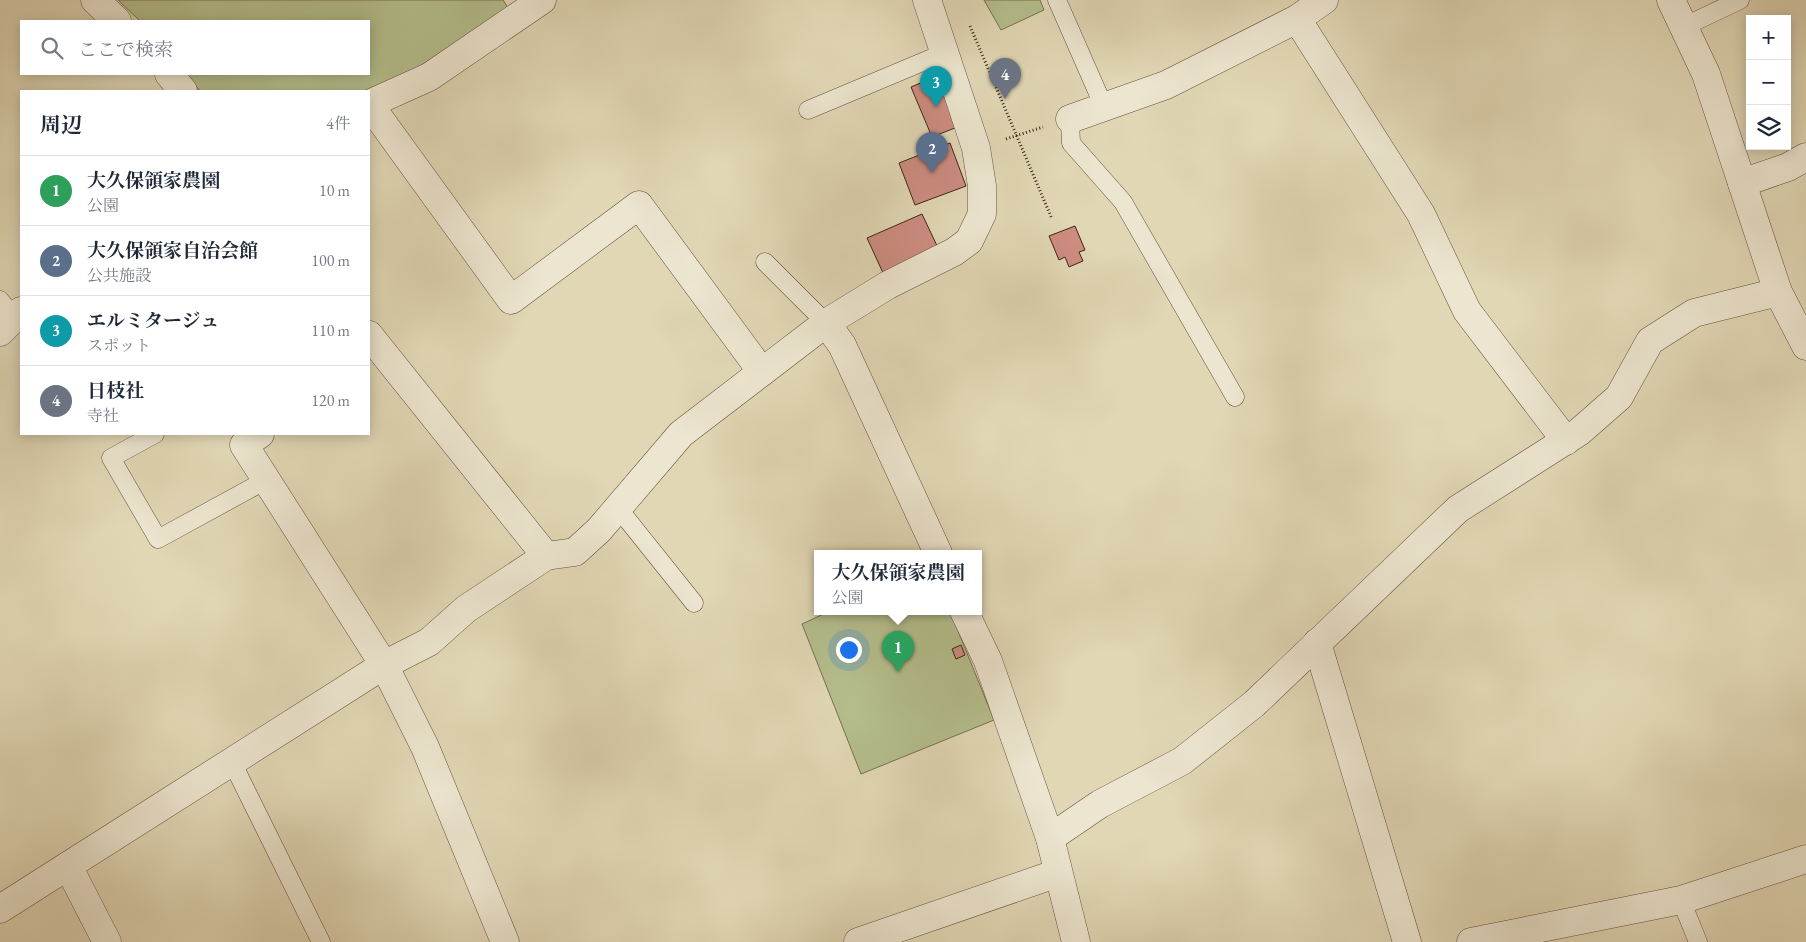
<!DOCTYPE html>
<html lang="ja">
<meta charset="utf-8">
<style>
body{margin:0;font-family:"EB Garamond","Noto Serif JP",serif;background:#f2f2f3;color:#1f2937}
.controls{position:absolute;right:15px;top:15px;display:grid;overflow:hidden;border-radius:0px;box-shadow:0 2px 12px #0003}
.controls button{width:45px;height:45px;display:grid;place-items:center;padding:0;border:0;border-bottom:1px solid #e0e1e3;background:#fff;color:#1f2937;font:25px sans-serif}
.you{position:absolute;left:848px;top:649px;width:18px;height:18px;margin:-12px;border:4px solid #fff;border-radius:50%;background:#1a73e8;box-shadow:0 0 0 8px #1a73e833}
.badge{display:grid;place-items:center;width:32px;height:32px;border-radius:50%;background:#db2777;color:#fff;font-size:16px;font-weight:700}
.pin{position:absolute;translate:-50% -41px;filter:drop-shadow(0 1px 2px #0008)}
.pin::after{content:'';position:absolute;top:26px;width:18px;height:15px;background:inherit;clip-path:polygon(0 0,100% 0,50% 100%)}
.popup{position:absolute;left:814px;top:550px;width:168px;height:65px;box-sizing:border-box;display:grid;place-content:center;border-radius:0px;background:#fff;filter:drop-shadow(0 1px 4px #0005);font-size:16px;white-space:nowrap;color:#747a83}
.popup b{font-size:19px;color:#1f2937}
.popup::after{content:'';position:absolute;left:50%;top:100%;margin-left:-10px;border:10px solid transparent;border-top-color:#fff}
.list{margin:0;padding:0;list-style:none}
h2{display:flex;justify-content:space-between;align-items:center;height:65px;margin:0;padding:0 20px;font-size:21px}
h2 small{font-size:16px;font-weight:400;color:#747a83}
.list li{display:grid;grid-template-columns:32px 1fr auto;gap:15px;align-items:center;box-sizing:border-box;height:70px;padding:0 20px;border-top:1px solid #e0e1e3}
.list b{display:block;font-size:19px;white-space:nowrap}
.list p{margin:0;font-size:16px;white-space:nowrap;color:#747a83}
.list em{font-size:16px;font-style:normal;color:#747a83}
.icon{flex:none;width:28px;height:28px;fill:none;stroke:currentColor;stroke-width:2;stroke-linecap:round;stroke-linejoin:round}
.map{position:relative;flex:none;width:1806px;height:942px;overflow:hidden}
.search{position:absolute;background:#fff;box-shadow:0 2px 12px #0003;left:20px;top:20px;width:350px;height:55px;display:flex;align-items:center;gap:12px;box-sizing:border-box;padding:0 18px;border-radius:0px;color:#747a83;font-size:19px}
.panel{position:absolute;background:#fff;box-shadow:0 2px 12px #0003;left:20px;top:90px;width:350px;height:345px;border-radius:0px}
.map>svg:first-child{display:block}
</style>
<div class="map">
<svg width="1806" height="942" viewBox="0 0 1806 942">
<rect width="100%" height="100%" fill="#e1d7b5"/>
<filter id="stains"><feTurbulence type="fractalNoise" baseFrequency=".004" numOctaves="4"/><feColorMatrix values="0 0 0 0 .2 0 0 0 0 .09 0 0 0 0 .02 0 0 0 .5 -.17"/></filter>
<radialGradient id="worn" r=".72"><stop offset=".6" stop-color="#630" stop-opacity="0"/><stop offset="1" stop-color="#630" stop-opacity=".3"/></radialGradient>
<g fill="#b4be8c" stroke="#7a7051">
<polygon points="118,0 503,0 509,9 420,66 368,91 200,91 186,74 369,74 369,21 140,21"/>
<polygon points="984,0 1040,0 1044,10 1001,30"/>
<polygon points="830,611 950,611 994,720 861,774 802,624"/>
</g>
<g fill="#cd8d81" stroke="#3f2316">
<polygon points="940,75 960,126 932,137 911,87"/>
<polygon points="950,143 966,186 915,205 899,163"/>
<polygon points="922,214 939,250 884,275 867,238"/>
<polygon points="1075,226 1085,250 1079,252 1083,261 1069,267 1065,257 1059,260 1049,236"/>
<polygon points="961,645 965,655 956,659 952,649"/>
</g>
<g fill="none" stroke-linecap="round" stroke-linejoin="round">
<defs>
<g id="service">
<polyline points="1057,0 1104,107"/>
<polyline points="1683,27 1740,0"/>
<polyline points="808,110 944,53"/>
<polyline points="1070,119 1071,143 1123,202 1235,397"/>
<polyline points="765,262 826,323"/>
<polyline points="0,300 14,318"/>
<polyline points="155,434 111,458 158,539 266,480"/>
<polyline points="618,508 694,603"/>
<polyline points="232,762 321,942"/>
<polyline points="1681,900 1698,942"/>
</g>
<g id="minor">
<polyline points="95,0 117,21"/>
<polyline points="1671,0 1706,74 1778,292 1806,346"/>
<polyline points="1297,19 1421,214 1467,311 1566,441"/>
<polyline points="169,74 183,91"/>
<polyline points="369,104 511,300 639,205 762,372"/>
<polyline points="369,104 429,77 542,0"/>
<polyline points="1070,119 1166,85 1297,19 1324,0"/>
<polyline points="1742,183 1788,167 1806,157"/>
<polyline points="826,323 842,345 938,553"/>
<polyline points="0,332 21,311"/>
<polyline points="260,434 244,445 384,665 425,747 505,942"/>
<polyline points="546,556 575,552 599,530 681,434 826,323 888,285 954,252 969,241 982,214 982,186 976,148 927,0"/>
<polyline points="964,611 988,661 1050,838 1076,942"/>
<polyline points="1317,643 1407,942"/>
<polyline points="1050,838 1100,804 1182,761 1254,704 1458,509 1579,432 1619,397 1650,341 1694,313 1778,292"/>
<polyline points="68,866 107,942"/>
<polyline points="0,909 384,665 429,642 466,609 546,556 369,335"/>
<polyline points="858,942 1058,873"/>
<polyline points="1471,942 1681,900 1806,859"/>
</g>
</defs>
<use href="#service" stroke="#68503e" stroke-width="19"/>
<use href="#minor" stroke="#68503e" stroke-width="29"/>
<g stroke="#3f2316" stroke-width="3" stroke-dasharray="1 2.5" stroke-linecap="butt">
<polyline points="970,26 1052,219"/>
<polyline points="1006,139 1043,127"/>
</g>
<use href="#service" stroke="#ece5cf" stroke-width="18"/>
<use href="#minor" stroke="#ece5cf" stroke-width="28"/>
</g>
<rect width="100%" height="100%" filter="url(#stains)"/>
<rect width="100%" height="100%" fill="url(#worn)"/>
</svg>
<div class="controls">
<button>+</button>
<button>−</button>
<button><svg class="icon" aria-label="layers" viewBox="0 0 24 24"><path d="M12 4l9 5-9 5-9-5zM3 14l9 5 9-5"/></svg></button>
</div>
<div class="you"></div>
<div class="pin badge" style="left:898px;top:672px;background:#2e9e5b">1</div>
<div class="popup"><b>大久保領家農園</b>公園</div>
<div class="pin badge" style="left:932px;top:173px;background:#5c6f8a">2</div>
<div class="pin badge" style="left:936px;top:107px;background:#0f9aa8">3</div>
<div class="pin badge" style="left:1005px;top:99px;background:#6b7280">4</div>
<div class="search"><svg class="icon" aria-label="search" viewBox="0 0 24 24"><circle cx="10" cy="10" r="6"/><path d="M15 15l6 6"/></svg>ここで検索</div>
<section class="panel">
<h2>周辺<small>4件</small></h2>
<ul class="list">
<li><span class="badge" style="background:#2e9e5b">1</span><div><b>大久保領家農園</b><p>公園</p></div><em>10 m</em></li>
<li><span class="badge" style="background:#5c6f8a">2</span><div><b>大久保領家自治会館</b><p>公共施設</p></div><em>100 m</em></li>
<li><span class="badge" style="background:#0f9aa8">3</span><div><b>エルミタージュ</b><p>スポット</p></div><em>110 m</em></li>
<li><span class="badge" style="background:#6b7280">4</span><div><b>日枝社</b><p>寺社</p></div><em>120 m</em></li>
</ul>
</section>
</div>
